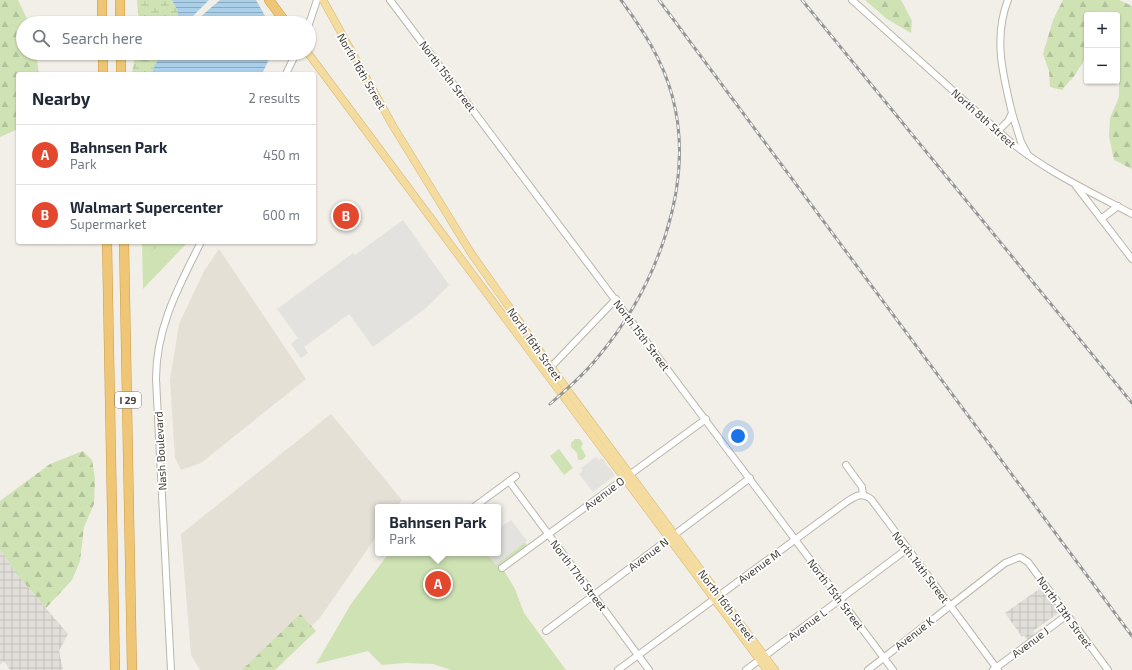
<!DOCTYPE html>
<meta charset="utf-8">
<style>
body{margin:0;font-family:"Exo 2",sans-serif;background:#f6f6f7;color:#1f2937}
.controls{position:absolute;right:12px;top:12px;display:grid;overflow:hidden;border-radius:4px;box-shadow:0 1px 3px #0004}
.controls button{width:36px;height:36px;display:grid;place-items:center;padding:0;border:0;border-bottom:1px solid #e0e1e3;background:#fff;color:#1f2937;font:20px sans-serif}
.you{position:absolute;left:738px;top:436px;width:14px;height:14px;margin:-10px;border:3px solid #fff;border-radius:50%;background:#1a73e8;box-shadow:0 0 0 6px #1a73e833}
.badge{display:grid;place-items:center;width:26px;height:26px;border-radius:50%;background:#e3472d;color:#fff;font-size:13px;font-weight:700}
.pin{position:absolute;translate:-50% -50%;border:2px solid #fff;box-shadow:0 1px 4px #0006}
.popup{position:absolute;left:375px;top:504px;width:126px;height:52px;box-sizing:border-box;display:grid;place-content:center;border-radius:4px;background:#fff;filter:drop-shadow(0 1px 3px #0005);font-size:13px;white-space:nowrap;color:#747a83}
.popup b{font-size:15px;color:#1f2937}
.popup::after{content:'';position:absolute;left:50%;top:100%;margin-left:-8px;border:8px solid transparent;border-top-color:#fff}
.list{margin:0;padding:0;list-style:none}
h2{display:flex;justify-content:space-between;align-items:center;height:52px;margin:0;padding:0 16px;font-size:17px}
h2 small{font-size:13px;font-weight:400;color:#747a83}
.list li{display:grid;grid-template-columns:26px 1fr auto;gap:12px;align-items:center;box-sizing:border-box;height:60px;padding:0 16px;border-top:1px solid #e0e1e3}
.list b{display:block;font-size:15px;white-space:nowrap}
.list p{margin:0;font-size:13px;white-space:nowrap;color:#747a83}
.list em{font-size:13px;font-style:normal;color:#747a83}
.icon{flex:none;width:22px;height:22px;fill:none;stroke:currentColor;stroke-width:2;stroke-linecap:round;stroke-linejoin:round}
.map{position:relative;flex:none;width:1132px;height:670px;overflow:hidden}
.search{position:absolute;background:#fff;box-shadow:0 1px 3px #0004;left:16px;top:16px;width:300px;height:44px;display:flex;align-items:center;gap:10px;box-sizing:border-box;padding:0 14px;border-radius:22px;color:#747a83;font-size:15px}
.panel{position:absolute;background:#fff;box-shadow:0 1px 3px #0004;left:16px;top:72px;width:300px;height:172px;border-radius:4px}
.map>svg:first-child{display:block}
</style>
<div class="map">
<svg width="1132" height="670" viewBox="0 0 1132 670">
<defs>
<pattern id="industrial-grid" width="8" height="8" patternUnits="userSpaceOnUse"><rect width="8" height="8" fill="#e1ded9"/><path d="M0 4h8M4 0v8" fill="none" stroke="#c2c0bb"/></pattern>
<pattern id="forest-firs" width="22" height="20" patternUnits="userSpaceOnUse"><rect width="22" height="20" fill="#cee2b4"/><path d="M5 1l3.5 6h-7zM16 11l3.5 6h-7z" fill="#b2c39b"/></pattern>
<pattern id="wetland-marsh" width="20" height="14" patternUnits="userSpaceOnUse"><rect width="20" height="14" fill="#cee2b4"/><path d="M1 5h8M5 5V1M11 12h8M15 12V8" fill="none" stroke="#b2c39b"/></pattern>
<pattern id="water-rules" width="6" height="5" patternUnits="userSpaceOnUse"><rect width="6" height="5" fill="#aacfe8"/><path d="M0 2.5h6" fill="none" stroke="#8ca9bd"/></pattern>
</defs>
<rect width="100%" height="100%" fill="#f2efe8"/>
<g fill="#e5e0d6">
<polygon points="219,249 306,379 201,463 181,470 175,458 170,380 179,324 204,271"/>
<polygon points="331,414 402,500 397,507 378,507 378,534 319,619 267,670 200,670 191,655 181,534"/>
</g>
<g fill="url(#industrial-grid)">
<polygon points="0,550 21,579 68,634 59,651 63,670 10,670 4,661 0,665"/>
<polygon points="1042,587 1060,612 1033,631 1035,634 1027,640 1024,635 1022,637 1005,613"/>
</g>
<g fill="#cee2b4">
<polygon points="142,242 188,242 143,289"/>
<polygon points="575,439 580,439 583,444 581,447 586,456 582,460 578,460 577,453 571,447 571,443"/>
<polygon points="559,449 573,468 564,475 550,456"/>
<polygon points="512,526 529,548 503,569 515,589 524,613 566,670 451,670 433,664 405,663 382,665 368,651 316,664 351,604 389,553 498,553"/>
</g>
<g fill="url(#forest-firs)">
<polygon points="0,0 18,0 29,23 23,23 23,53 36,53 39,74 18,74 18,129 0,137"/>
<polygon points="865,0 901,0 912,21 911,33 887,19"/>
<polygon points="1063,0 1119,0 1132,6 1132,169 1114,160 1109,136 1110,118 1119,97 1119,80 1117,77 1117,15 1087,15 1087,55 1075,75 1062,90 1050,87 1049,71 1043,54 1053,20"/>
<polygon points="83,451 92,460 95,479 94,504 84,527 80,561 72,580 46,608 21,579 0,550 0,501 50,464"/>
<polygon points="300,614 316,631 275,670 242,670"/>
</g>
<g fill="url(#wetland-marsh)">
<polygon points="137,0 172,0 178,12 178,23 139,23"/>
<polygon points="135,53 161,53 151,74 132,74"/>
<polygon points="145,242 165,242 157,248 152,250 146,246"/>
</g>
<g fill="#e3e2df">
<polygon points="403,220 449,285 426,308 373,347 349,314 304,347 308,353 301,358 291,344 298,338 277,309 353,253 355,255"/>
<polygon points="596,457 599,460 602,458 615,475 593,492 579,474 583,471 581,468"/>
<polygon points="511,520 527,541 496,565 486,553 498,553 498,529"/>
</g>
<g fill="url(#water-rules)">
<polygon points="172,0 209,0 193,16 195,19 199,18 220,0 256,0 269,23 178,23 178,12"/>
<polygon points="161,53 272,53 262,74 151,74"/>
</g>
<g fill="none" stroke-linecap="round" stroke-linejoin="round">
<defs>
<g id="minor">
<polyline points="390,0 893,670"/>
<path d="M852 0 1007 139C1045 171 1089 191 1132 214"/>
<polyline points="309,24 317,0"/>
<polyline points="286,74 296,53"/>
<polyline points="1012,113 1021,142 1027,153"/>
<path d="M998 131 1008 121 1012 113C1003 75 993 38 1008 0"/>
<polyline points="1076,186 1132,259"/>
<polyline points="1101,219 1118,206"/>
<polyline points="551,367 616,299"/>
<polyline points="846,465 862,487 863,495"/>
<polyline points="509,481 649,670"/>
<polyline points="474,507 516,476"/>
<polyline points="502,568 706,419"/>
<polyline points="546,631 750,478"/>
<path d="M171 670 156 379C156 327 179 286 201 242"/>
<path d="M618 670 845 503C854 497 861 491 871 499L998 670"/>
<polyline points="746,670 907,549"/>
<polyline points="868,670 1005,563 1020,557 1028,562 1108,670"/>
<polyline points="993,670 1067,615"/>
</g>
<g id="major">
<polyline points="323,0 393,126 471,253 571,395 775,670"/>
<polyline points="308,53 767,670"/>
</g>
<g id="highway">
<polyline points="102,0 102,23"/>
<polyline points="120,0 120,23"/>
<polyline points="269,0 286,23"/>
<polyline points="103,53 103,74"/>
<polyline points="121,53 121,74"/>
<polyline points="107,242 115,670"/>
<polyline points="124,242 132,670"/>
</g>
</defs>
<use href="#minor" stroke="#bcb6ab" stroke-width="8"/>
<use href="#major" stroke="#d7b870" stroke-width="8"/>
<use href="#highway" stroke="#cd9b47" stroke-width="10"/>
<use href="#minor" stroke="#fff" stroke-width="6"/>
<use href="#major" stroke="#f4db9f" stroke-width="7"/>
<use href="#highway" stroke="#efc676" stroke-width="9"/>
<defs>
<g id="rail">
<polyline points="659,0 1132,636"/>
<polyline points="802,0 1132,403"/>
<path d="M550 404C567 389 584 375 598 357 655 289 697 185 672 95 662 59 643 30 621 0"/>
</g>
</defs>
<use href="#rail" stroke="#969696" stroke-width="3"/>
<use href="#rail" stroke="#fff" stroke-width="1.5" stroke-dasharray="4.5" stroke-linecap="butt"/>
</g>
<g text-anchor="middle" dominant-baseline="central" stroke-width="3.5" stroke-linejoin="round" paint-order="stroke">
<rect fill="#fff" stroke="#7c7973" stroke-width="1" x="115" y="392" width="26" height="16" rx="3"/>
<g font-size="10" font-weight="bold" fill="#443f37">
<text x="128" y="400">I 29</text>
</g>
<g font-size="11" fill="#443f37" stroke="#fff">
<text transform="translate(362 71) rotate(60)">North 16th Street</text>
<text transform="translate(448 76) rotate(53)">North 15th Street</text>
<text transform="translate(984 118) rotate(42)">North 8th Street</text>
<text transform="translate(642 335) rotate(53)">North 15th Street</text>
<text transform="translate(535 344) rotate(55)">North 16th Street</text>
<text transform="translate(160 451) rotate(-93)">Nash Boulevard</text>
<text transform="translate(604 493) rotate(-37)">Avenue O</text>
<text transform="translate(648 554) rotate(-37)">Avenue N</text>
<text transform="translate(759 566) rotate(-36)">Avenue M</text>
<text transform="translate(921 567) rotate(53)">North 14th Street</text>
<text transform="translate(579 575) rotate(53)">North 17th Street</text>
<text transform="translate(836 594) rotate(53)">North 15th Street</text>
<text transform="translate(727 605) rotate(53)">North 16th Street</text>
<text transform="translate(1065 612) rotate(54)">North 13th Street</text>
<text transform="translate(807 624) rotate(-37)">Avenue L</text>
<text transform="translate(914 633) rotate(-38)">Avenue K</text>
<text transform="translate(1030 642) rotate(-37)">Avenue J</text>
</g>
</g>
</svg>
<div class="controls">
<button>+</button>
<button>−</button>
</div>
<div class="you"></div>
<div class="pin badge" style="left:438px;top:584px">A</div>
<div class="popup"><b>Bahnsen Park</b>Park</div>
<div class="pin badge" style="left:346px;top:216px">B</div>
<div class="search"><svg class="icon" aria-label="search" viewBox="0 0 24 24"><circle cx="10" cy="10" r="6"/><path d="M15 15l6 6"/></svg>Search here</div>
<section class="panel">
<h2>Nearby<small>2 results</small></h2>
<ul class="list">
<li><span class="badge">A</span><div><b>Bahnsen Park</b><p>Park</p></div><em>450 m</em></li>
<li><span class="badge">B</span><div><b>Walmart Supercenter</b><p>Supermarket</p></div><em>600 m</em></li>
</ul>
</section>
</div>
